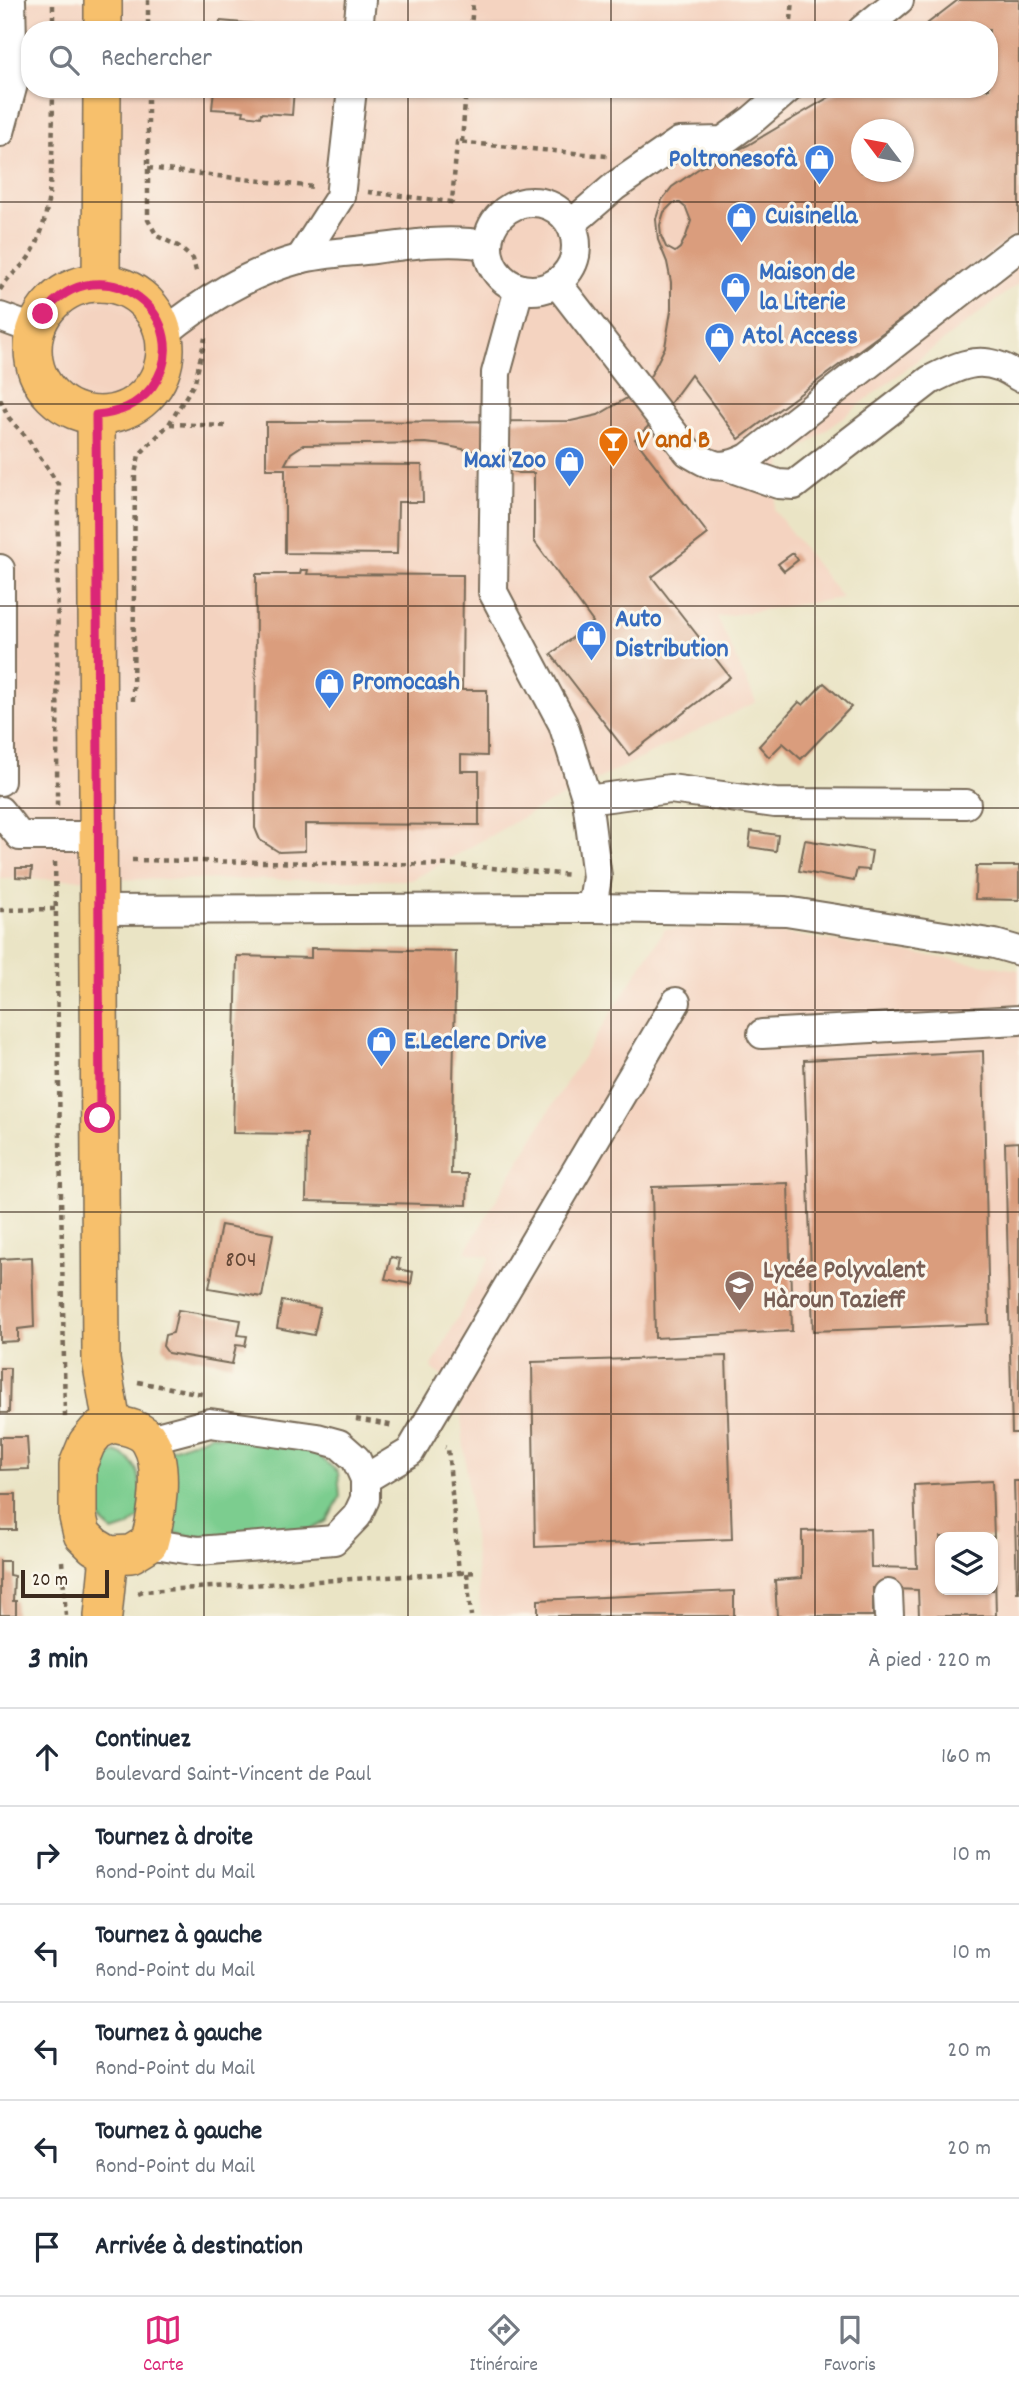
<!DOCTYPE html>
<html lang="fr">
<meta charset="utf-8">
<style>
body{margin:0;font-family:Dekko,sans-serif;background:#f6f6f7;color:#1f2937}
.controls{position:absolute;right:21px;bottom:21px;display:grid;overflow:hidden;border-radius:14px;box-shadow:0 2px 5px #0004}
.controls button{width:63px;height:63px;display:grid;place-items:center;padding:0;border:0;border-bottom:2px solid #e0e1e3;background:#fff;color:#1f2937;font:35px sans-serif}
.compass{position:absolute;left:851px;top:119px;width:63px;height:63px;border-radius:50%;background:#fff;box-shadow:0 2px 5px #0004;rotate:302deg}
.scale{position:absolute;left:21px;bottom:18px;width:88px;box-sizing:border-box;padding-left:7px;border:4px solid #3b2a1e;border-top:0;font-size:19px;line-height:24px;white-space:nowrap;color:#3b2a1e;-webkit-text-stroke:5px #fbf7ec;paint-order:stroke}
.stop{position:absolute;width:21px;height:21px;margin:-16px;border:5px solid #db2777;border-radius:50%;background:#fff}
.stop.end{background:#db2777;border-color:#fff;box-shadow:0 2px 7px #0008}
.list{margin:0;padding:0;list-style:none}
h2{display:flex;justify-content:space-between;align-items:center;height:91px;margin:0;padding:0 28px;font-size:30px}
h2 small{font-size:23px;font-weight:400;color:#747a83}
.list li{display:grid;grid-template-columns:46px 1fr auto;gap:21px;align-items:center;box-sizing:border-box;height:98px;padding:0 28px;border-top:2px solid #e0e1e3}
.list b{display:block;font-size:26px;white-space:nowrap}
.list p{margin:0;font-size:23px;white-space:nowrap;color:#747a83}
.list em{font-size:23px;font-style:normal;color:#747a83}
.icon{flex:none;width:38px;height:38px;fill:none;stroke:currentColor;stroke-width:2;stroke-linecap:round;stroke-linejoin:round}
.map{position:relative;flex:none;width:1019px;height:1616px;overflow:hidden}
.search{position:absolute;background:#fff;box-shadow:0 2px 5px #0004;left:21px;right:21px;top:21px;height:77px;display:flex;align-items:center;gap:18px;box-sizing:border-box;padding:0 24px;border-radius:28px;color:#747a83;font-size:26px}
.sheet{height:679px;background:#fff}
nav{display:flex;justify-content:space-around;align-items:center;box-sizing:border-box;height:98px;border-top:2px solid #e0e1e3;background:#fff;font-size:19px;color:#747a83}
nav a{display:grid;justify-items:center;gap:4px}
nav .on{color:#db2777}
.map>svg:first-child{display:block}
</style>
<div class="map">
<svg width="1019" height="1616" viewBox="0 0 1019 1616">
<rect width="100%" height="100%" fill="#fbf7ec"/>
<filter id="ink" filterUnits="userSpaceOnUse"><feTurbulence type="fractalNoise" baseFrequency=".0143" numOctaves="2"/><feDisplacementMap in="SourceGraphic" scale="14" xChannelSelector="R" yChannelSelector="G"/><feConvolveMatrix kernelMatrix="1 2 1 2 8 2 1 2 1" color-interpolation-filters="sRGB"/></filter>
<filter id="wash" filterUnits="userSpaceOnUse"><feTurbulence type="fractalNoise" baseFrequency=".00686" numOctaves="4" result="noise"/><feDisplacementMap in="SourceGraphic" scale="28" xChannelSelector="R" yChannelSelector="G"/><feGaussianBlur stdDeviation="1.57" result="paint"/><feColorMatrix in="noise" values="0 0 0 0 0 0 0 0 0 0 0 0 0 0 0 0 0 1.4 0 .05"/><feComposite in="paint" operator="in"/></filter>
<g filter="url(#wash)">
<rect width="100%" height="100%" fill="#eae4c5"/>
<g fill="#f4d3c0" fill-rule="evenodd">
<path d="M0 0H1019V283L787 460H782L774 510 842 598 717 617 756 702 541 807 412 880 0 879ZM30 30H989V89H30ZM862 130H904V172H862Z"/>
<path d="M665 929H754L1019 970V1616H481L458 1387 431 1368 490 1257 465 1252 556 1099ZM940 1537H993V1590H940Z"/>
</g>
<g fill="#7ccd8f" stroke="#5c7c56" stroke-width="2">
<polygon points="212,1434 312,1450 338,1472 340,1497 327,1521 311,1530 206,1539 168,1532 167,1451"/>
<path d="M116 1452C146 1463 139 1488 141 1516L128 1527 113 1532 104 1524 96 1511 97 1468 105 1456Z"/>
</g>
<g id="blocks">
<g fill="#da9d7d" fill-rule="evenodd">
<path d="M958 0H1019V232L739 439 691 375 666 409 635 439 708 534 652 577 730 677 629 755 551 654 593 622 534 541V473H518L501 466 477 452 443 445 425 443 303 445 291 453 285 464 422 465 423 502H398L397 554 285 553V469H266V422L571 421 598 415 632 395 651 375 665 347 671 311V282L667 262 658 240 656 219 662 200 672 187 701 167 748 145 843 89H989V30H919ZM862 130H904V172H862ZM673 203H680L686 208 691 221 686 236 680 248 675 252 666 247 661 236 660 225 664 212Z"/>
<polygon points="220,21 300,28 300,30 219,30"/>
<polygon points="214,89 294,89 292,115 261,113 260,117 243,115 244,111 212,109"/>
<polygon points="793,553 798,560 784,571 778,564"/>
<polygon points="301,570 308,570 307,574 463,575 462,690 487,690 487,756 461,755 461,771 479,771 479,825 305,824 305,851 279,852 260,840 255,828 256,574 300,574"/>
<polygon points="824,683 851,707 801,759 783,743 769,757 759,746 799,702 803,705"/>
<polygon points="751,831 778,835 776,851 749,847"/>
<polygon points="805,840 872,851 869,870 857,869 854,881 799,871"/>
<polygon points="976,866 1019,866 1019,900 975,899"/>
<polygon points="16,868 32,868 31,878 16,877"/>
<polygon points="311,948 456,951 451,1174 468,1174 467,1205 306,1201 307,1134 233,1133 237,956 311,958"/>
<polygon points="983,1051 989,1324 813,1331 804,1060"/>
<polygon points="1019,1142 1019,1433 1012,1433 1005,1143"/>
<polygon points="788,1183 792,1331 655,1338 652,1187"/>
<polygon points="221,1225 273,1234 262,1297 209,1288"/>
<polygon points="32,1257 34,1327 18,1329 18,1341 0,1342 0,1259"/>
<polygon points="391,1257 400,1259 398,1269 413,1272 411,1284 385,1279"/>
<polygon points="282,1301 320,1308 314,1335 277,1328"/>
<polygon points="178,1310 241,1320 238,1335 247,1336 245,1346 236,1345 232,1364 168,1353 163,1346 165,1335 173,1333"/>
<polygon points="726,1356 732,1539 535,1547 532,1362"/>
<polygon points="0,1368 10,1368 9,1413 0,1413"/>
<polygon points="0,1437 27,1437 29,1469 0,1470"/>
<polygon points="992,1481 994,1537 940,1537 940,1590 993,1590 993,1571 995,1571 996,1616 919,1616 918,1590 873,1588 873,1616 777,1616 775,1580 802,1578 802,1531 870,1529 871,1567 917,1568 914,1485"/>
<polygon points="1014,1481 1019,1481 1019,1592 1017,1592"/>
<rect x="0" y="1494" width="16" height="36"/>
<polygon points="0,1561 9,1561 9,1575 14,1576 13,1601 16,1601 16,1615 0,1615"/>
<polygon points="734,1591 734,1616 538,1616 538,1600"/>
</g>
</g>
</g>
<g filter="url(#ink)">
<use href="#blocks" fill-opacity="0" stroke="#786b58" stroke-width="2"/>
<g fill="none" stroke-linecap="round" stroke-linejoin="round">
<defs>
<g id="minor">
<polyline points="358,30 361,0"/>
<polyline points="862,30 899,0"/>
<polyline points="0,132 13,84 11,0"/>
<circle cx="532" cy="246" r="44"/>
<polyline points="571,224 615,186 679,142 723,141 752,120 788,89"/>
<polyline points="300,259 340,197 352,89"/>
<path d="M557 283 688 452C713 467 721 471 748 458L1019 247"/>
<polyline points="519,289 496,373 493,592 563,724 587,800 597,877 592,908"/>
<polyline points="0,317 36,330"/>
<path d="M163 334C204 301 247 273 299 259 323 253 350 252 374 249 411 244 450 239 487 245"/>
<path d="M729 467 778 484 794 485 930 380C964 363 985 353 1019 377"/>
<polyline points="0,569 0,781"/>
<polyline points="587,800 670,789 775,803 966,804"/>
<polyline points="0,811 20,836 99,836"/>
<polyline points="99,910 592,908 786,911 995,944 1019,951"/>
<polyline points="762,1034 1019,1020"/>
<polyline points="365,1479 410,1452 676,1002"/>
<polyline points="149,1543 198,1551 334,1540 357,1516 365,1499 365,1479 356,1459 339,1444 317,1438 210,1423 149,1439"/>
<polyline points="888,1594 889,1616"/>
</g>
<g id="major">
<polyline points="103,30 103,0"/>
<polyline points="101,283 102,89"/>
<circle cx="99" cy="349" r="66"/>
<polyline points="96,415 101,1360 112,1424"/>
<path d="M112 1424C125 1426 143 1429 150 1442 165 1467 157 1516 149 1543L131 1554 109 1555 94 1546 82 1534 78 1517V1465L87 1443 97 1431Z"/>
<polyline points="103,1616 109,1555"/>
</g>
</defs>
<use href="#minor" stroke="#786b58" stroke-width="32"/>
<use href="#major" stroke="#786b58" stroke-width="40"/>
<g stroke="#786b58" stroke-width="4.5" stroke-dasharray="5 5" stroke-linecap="butt">
<polyline points="148,0 148,30"/>
<polyline points="53,30 53,0"/>
<polyline points="471,30 473,0"/>
<polyline points="790,30 793,0"/>
<polyline points="148,89 148,220 157,236 178,246 193,259 197,275"/>
<polyline points="462,142 466,89"/>
<polyline points="148,168 314,187"/>
<polyline points="368,192 452,202 457,142 607,156"/>
<path d="M0 290C8 275 23 268 31 254 56 215 52 135 53 89"/>
<polyline points="0,399 9,418 28,439 58,484 57,807"/>
<polyline points="170,424 227,426"/>
<polyline points="133,701 135,474 139,455 169,424 195,382 205,338"/>
<polyline points="132,860 457,865 571,875"/>
<polyline points="55,862 65,1417"/>
<polyline points="0,910 56,909"/>
<polyline points="138,1382 202,1394"/>
<polyline points="356,1419 395,1426"/>
<polyline points="62,1561 66,1616"/>
<polyline points="459,1573 477,1572"/>
<polyline points="467,1573 471,1616"/>
<polyline points="138,1593 143,1591 459,1573 448,1448 445,1447"/>
</g>
<use href="#minor" stroke="#fff" stroke-width="28"/>
<use href="#major" stroke="#f7c06c" stroke-width="37"/>
</g>
</g>
<g fill="none" stroke-linecap="round" stroke-linejoin="round" filter="url(#ink)">
<path stroke="#db2777" stroke-width="9" d="M43 314C103 238 201 321 152 387 137 406 119 413 96 415L100 1118"/>
</g>
<path fill="none" stroke="#3b2a1e" stroke-width="2" stroke-opacity="0.55" d="M204 0V30M408 0V30M611 0V30M815 0V30M204 89V1616M408 89V1616M611 89V1616M815 89V1616M0 202H1019M0 404H1019M0 606H1019M0 808H1019M0 1010H1019M0 1212H1019M0 1414H1019"/>
<defs>
<symbol id="shop-pin" viewBox="-11 -11 22 30"><path d="M0 17L-7.5 6A9.5 9.5 0 1 1 7.5 6Z" fill="#3f7fe0" stroke="#fbf7ec"/><path d="M-5-2.5h2.3a2.7 3.5 0 0 1 5.4 0H5L5.5 6h-11ZM-1.5-2.5h3a1.5 2.3 0 0 0-3 0Z" fill="#fff"/></symbol>
<symbol id="bar-pin" viewBox="-11 -11 22 30"><path d="M0 17L-7.5 6A9.5 9.5 0 1 1 7.5 6Z" fill="#e8710a" stroke="#fbf7ec"/><path d="M-6-5H6L.8 .8V4.5H3.5V6h-7V4.5H-.8V.8Z" fill="#fff"/></symbol>
<symbol id="school-pin" viewBox="-11 -11 22 30"><path d="M0 17L-7.5 6A9.5 9.5 0 1 1 7.5 6Z" fill="#8d6e63" stroke="#fbf7ec"/><path d="M0-5L7-2L0 1L-7-2ZM-4 1L0 2.5L4 1V4Q0 6-4 4Z" fill="#fff"/></symbol>
</defs>
<g fill-rule="evenodd">
<use href="#shop-pin" x="802" y="142" width="35" height="47"/>
<use href="#shop-pin" x="724" y="200" width="35" height="47"/>
<use href="#shop-pin" x="718" y="270" width="35" height="47"/>
<use href="#shop-pin" x="702" y="320" width="35" height="47"/>
<use href="#bar-pin" x="596" y="424" width="35" height="47"/>
<use href="#shop-pin" x="552" y="444" width="35" height="47"/>
<use href="#shop-pin" x="574" y="618" width="35" height="47"/>
<use href="#shop-pin" x="312" y="666" width="35" height="47"/>
<use href="#shop-pin" x="364" y="1024" width="35" height="47"/>
<use href="#school-pin" x="722" y="1268" width="35" height="47"/>
</g>
<g text-anchor="middle" dominant-baseline="central" stroke-width="6" stroke-linejoin="round" paint-order="stroke">
<g font-size="23" fill="#634736">
<text x="241" y="1261">804</text>
</g>
<g font-size="26" font-weight="bold" fill="#366cbe" stroke="#fbf7ec" text-anchor="start">
<text x="797" y="160" text-anchor="end">Poltronesofà</text>
<text x="765" y="217">Cuisinella</text>
<text x="759" y="273">Maison de<tspan x="759" dy="30">la Literie</tspan></text>
<text x="742" y="337">Atol Access</text>
<text x="546" y="461" text-anchor="end">Maxi Zoo</text>
<text x="615" y="620">Auto<tspan x="615" dy="30">Distribution</tspan></text>
<text x="352" y="683">Promocash</text>
<text x="404" y="1042">E.Leclerc Drive</text>
</g>
<g font-size="26" font-weight="bold" fill="#c56008" stroke="#fbf7ec" text-anchor="start">
<text x="637" y="441">V and B</text>
</g>
<g font-size="26" font-weight="bold" fill="#785e54" stroke="#fbf7ec" text-anchor="start">
<text x="763" y="1271">Lycée Polyvalent<tspan x="763" dy="30">Hàroun Tazieff</tspan></text>
</g>
</g>
</svg>
<div class="controls">
<button><svg class="icon" aria-label="layers" viewBox="0 0 24 24"><path d="M12 4l9 5-9 5-9-5zM3 14l9 5 9-5"/></svg></button>
</div>
<svg class="compass" viewBox="-18 -18 36 36"><path d="M0-13l5 13h-10z" fill="#e53935"/><path d="M0 13l5-13h-10z" fill="#747a83"/></svg>
<div class="scale">20 m</div>
<div class="stop" style="left:100px;top:1118px"></div>
<div class="stop end" style="left:43px;top:314px"></div>
<div class="search"><svg class="icon" aria-label="search" viewBox="0 0 24 24"><circle cx="10" cy="10" r="6"/><path d="M15 15l6 6"/></svg>Rechercher</div>
</div>
<section class="sheet">
<h2>3 min<small>À pied · 220 m</small></h2>
<ul class="list">
<li><svg class="icon" aria-label="ahead" viewBox="0 0 24 24"><path d="M12 20V5M6 11l6-6 6 6"/></svg><div><b>Continuez</b><p>Boulevard Saint-Vincent de Paul</p></div><em>160 m</em></li>
<li><svg class="icon" aria-label="right" viewBox="0 0 24 24"><path d="M7 20v-9h11M14 6l5 5-5 5"/></svg><div><b>Tournez à droite</b><p>Rond-Point du Mail</p></div><em>10 m</em></li>
<li><svg class="icon" aria-label="left" viewBox="0 0 24 24"><path d="M17 20v-9H6M10 6l-5 5 5 5"/></svg><div><b>Tournez à gauche</b><p>Rond-Point du Mail</p></div><em>10 m</em></li>
<li><svg class="icon" aria-label="left" viewBox="0 0 24 24"><path d="M17 20v-9H6M10 6l-5 5 5 5"/></svg><div><b>Tournez à gauche</b><p>Rond-Point du Mail</p></div><em>20 m</em></li>
<li><svg class="icon" aria-label="left" viewBox="0 0 24 24"><path d="M17 20v-9H6M10 6l-5 5 5 5"/></svg><div><b>Tournez à gauche</b><p>Rond-Point du Mail</p></div><em>20 m</em></li>
<li><svg class="icon" aria-label="arrive" viewBox="0 0 24 24"><path d="M6 21V4h12l-3 4 3 4H6"/></svg><div><b>Arrivée à destination</b></div></li>
</ul>
</section>
<nav>
<a class="on"><svg class="icon" aria-label="map" viewBox="0 0 24 24"><path d="M3 6l6-2 6 2 6-2v14l-6 2-6-2-6 2zM9 4v14M15 6v14"/></svg>Carte</a>
<a><svg class="icon" aria-label="directions" viewBox="0 0 24 24"><path d="M12 3l9 9-9 9-9-9zM9 14v-3h6M13 9l2 2-2 2"/></svg>Itinéraire</a>
<a><svg class="icon" aria-label="saved" viewBox="0 0 24 24"><path d="M7 4h10v16l-5-4-5 4z"/></svg>Favoris</a>
</nav>
